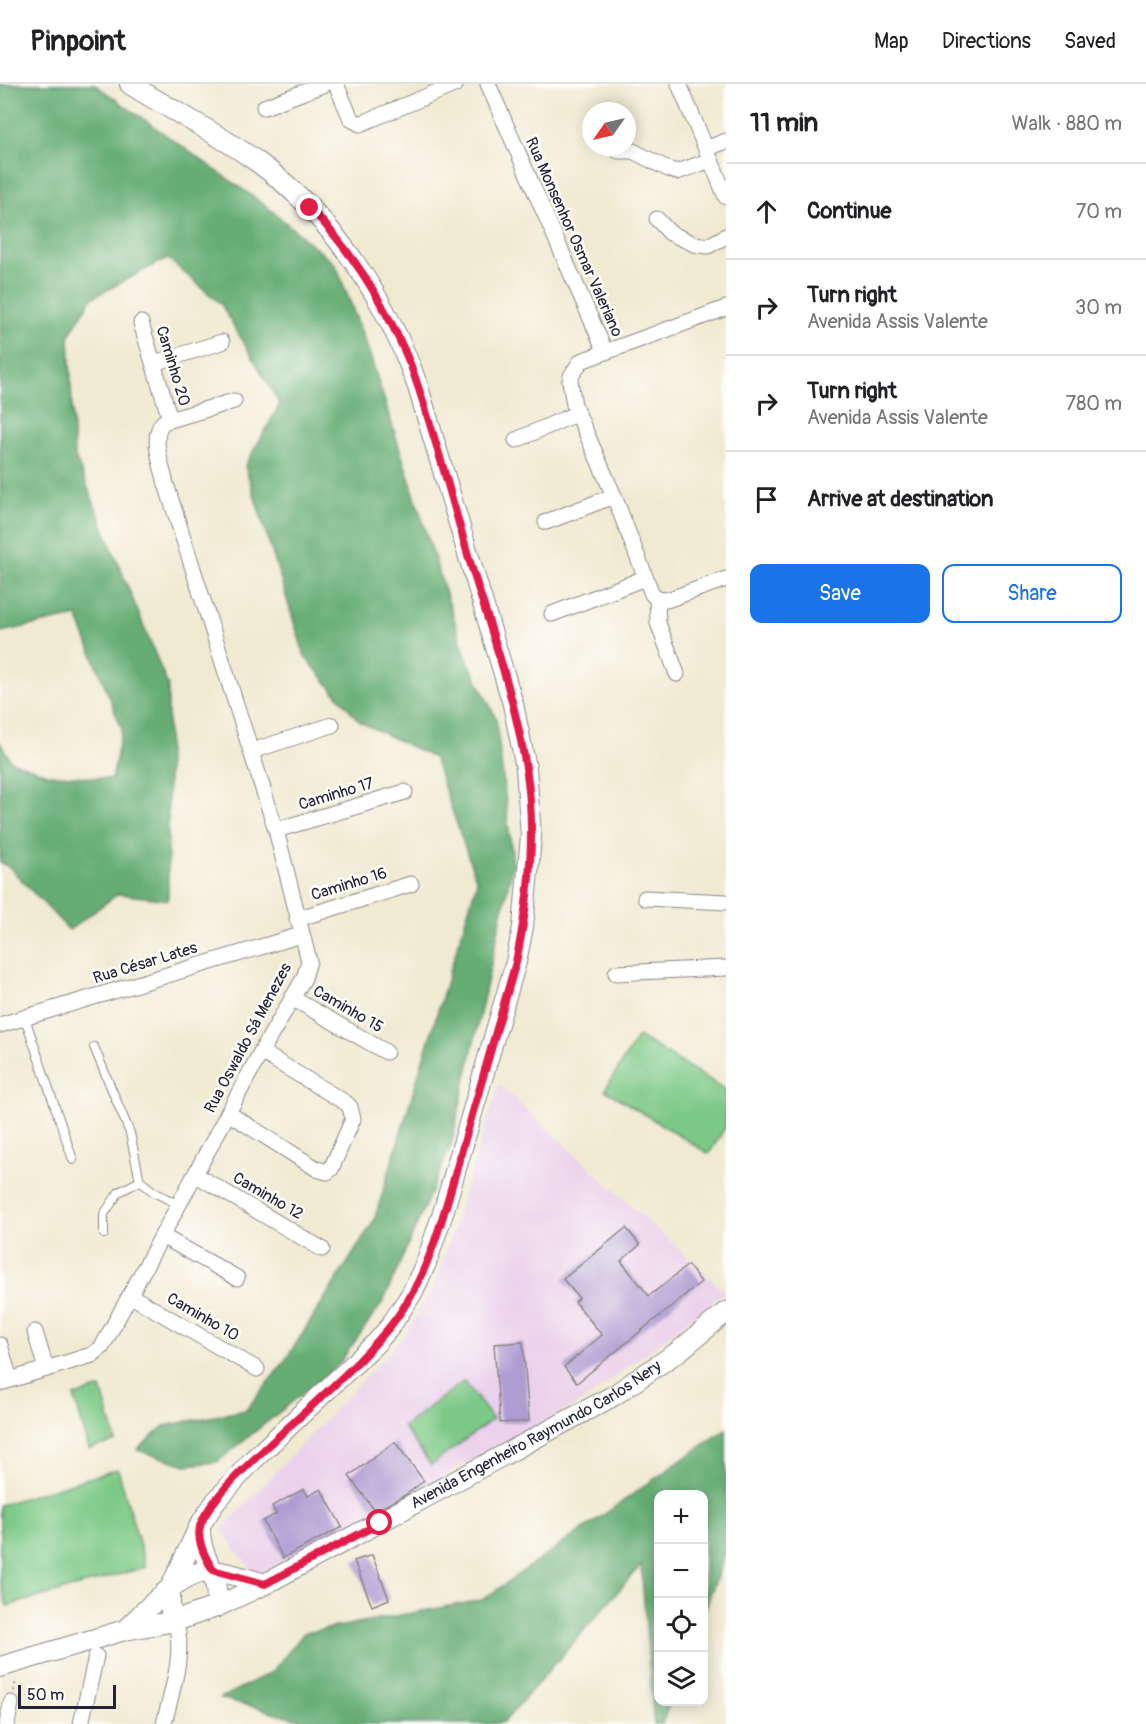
<!DOCTYPE html>
<meta charset="utf-8">
<style>
body{margin:0;font-family:Pangolin,sans-serif;background:#f2f2f2;color:#202124}
.controls{position:absolute;right:18px;bottom:18px;display:grid;overflow:hidden;border-radius:12px;box-shadow:0 3px 15px #0003}
.controls button{width:54px;height:54px;display:grid;place-items:center;padding:0;border:0;border-bottom:2px solid #e0e0e0;background:#fff;color:#202124;font:30px sans-serif}
.compass{position:absolute;left:582px;top:18px;width:54px;height:54px;border-radius:50%;background:#fff;box-shadow:0 3px 15px #0003;rotate:236deg}
.scale{position:absolute;left:18px;bottom:15px;width:98px;box-sizing:border-box;padding-left:6px;border:3px solid #22223b;border-top:0;font-size:16px;line-height:21px;white-space:nowrap;color:#22223b;-webkit-text-stroke:4px #fdfcf7;paint-order:stroke}
.stop{position:absolute;width:18px;height:18px;margin:-14px;border:4px solid #e11d48;border-radius:50%;background:#fff}
.stop.end{background:#e11d48;border-color:#fff;box-shadow:0 2px 6px #0008}
.list{margin:0;padding:0;list-style:none}
h2{display:flex;justify-content:space-between;align-items:center;height:78px;margin:0;padding:0 24px;font-size:26px}
h2 small{font-size:20px;font-weight:400;color:#757577}
.list li{display:grid;grid-template-columns:39px 1fr auto;gap:18px;align-items:center;box-sizing:border-box;height:96px;padding:0 24px;border-top:2px solid #e0e0e0}
.list b{display:block;font-size:22px;white-space:nowrap}
.list p{margin:0;font-size:20px;white-space:nowrap;color:#757577}
.list em{font-size:20px;font-style:normal;color:#757577}
.actions{display:flex;gap:12px;padding:18px 24px}
.actions a{flex:1;padding:14px 0;border:2px solid #1a73e8;border-radius:12px;text-align:center;font-size:21px;color:#1a73e8}
.actions .main{background:#1a73e8;color:#fff}
.icon{flex:none;width:33px;height:33px;fill:none;stroke:currentColor;stroke-width:2;stroke-linecap:round;stroke-linejoin:round}
.map{position:relative;flex:none;width:726px;height:1640px;overflow:hidden}
header{display:flex;align-items:center;gap:36px;box-sizing:border-box;height:84px;padding:0 30px;background:#fff;border-bottom:2px solid #e0e0e0}
header strong{font-size:28px}
nav{display:flex;gap:33px;margin-inline-start:auto;font-size:21px}
main{display:flex}
aside{flex:1;background:#fff}
.map>svg:first-child{display:block}
</style>
<header>
<strong>Pinpoint</strong>
<nav><a>Map</a><a>Directions</a><a>Saved</a></nav>
</header>
<main>
<div class="map">
<svg width="726" height="1640" viewBox="0 0 726 1640">
<rect width="100%" height="100%" fill="#fdfcf7"/>
<filter id="ink" filterUnits="userSpaceOnUse"><feTurbulence type="fractalNoise" baseFrequency=".0167" numOctaves="2"/><feDisplacementMap in="SourceGraphic" scale="12" xChannelSelector="R" yChannelSelector="G"/><feConvolveMatrix kernelMatrix="1 2 1 2 8 2 1 2 1" color-interpolation-filters="sRGB"/></filter>
<filter id="wash" filterUnits="userSpaceOnUse"><feTurbulence type="fractalNoise" baseFrequency=".008" numOctaves="4" result="noise"/><feDisplacementMap in="SourceGraphic" scale="24" xChannelSelector="R" yChannelSelector="G"/><feGaussianBlur stdDeviation="1.35" result="paint"/><feColorMatrix in="noise" values="0 0 0 0 0 0 0 0 0 0 0 0 0 0 0 0 0 1.4 0 .05"/><feComposite in="paint" operator="in"/></filter>
<g filter="url(#wash)">
<rect width="100%" height="100%" fill="#f0ead1"/>
<polygon fill="#ebd1eb" points="499,1000 725,1208 585,1316 256,1492 221,1446 404,1252 434,1203"/>
<g fill="#7dc987" stroke="#507661" stroke-width="1.5">
<polygon points="638,952 726,1006 726,1042 709,1070 605,1006"/>
<polygon points="464,1297 493,1335 431,1381 403,1343"/>
<polygon points="101,1304 116,1357 89,1365 74,1312"/>
<polygon points="118,1385 146,1483 7,1522 0,1496 0,1421"/>
</g>
<g fill="#66ad74" stroke="#446858" stroke-width="1.5">
<polygon points="0,0 94,0 265,121 336,181 369,268 466,573 496,634 513,780 451,1062 383,1218 338,1281 217,1378 186,1381 137,1366 164,1342 246,1326 285,1277 374,1137 477,798 434,674 360,638 305,573 245,382 280,320 221,220 167,174 92,214 69,251 74,370 168,602 168,816 118,810 69,846 10,784 0,778 0,658 11,677 47,690 112,695 122,645 77,532 0,548"/>
<polygon points="726,1345 726,1468 704,1528 704,1410 658,1410 658,1618 670,1618 662,1640 654,1640 641,1481 504,1638 487,1640 317,1640 220,1614 272,1588 304,1549 482,1516"/>
</g>
<g id="blocks">
<g fill="#af9cd2">
<polygon points="626,1144 640,1161 621,1177 649,1212 688,1181 701,1198 577,1299 564,1283 602,1251 575,1218 579,1214 563,1195"/>
<polygon points="523,1258 529,1337 500,1339 494,1260"/>
<polygon points="395,1358 424,1397 405,1411 375,1427 349,1392"/>
<polygon points="304,1405 308,1412 321,1405 342,1443 283,1474 263,1437 276,1430 272,1422"/>
<polygon points="372,1471 389,1515 372,1522 354,1477"/>
</g>
</g>
</g>
<g filter="url(#ink)">
<use href="#blocks" fill-opacity="0" stroke="#898686" stroke-width="1.5"/>
<g fill="none" stroke-linecap="round" stroke-linejoin="round">
<defs>
<g id="service">
<polyline points="25,934 73,1076"/>
<polyline points="94,963 130,1049 140,1097 154,1108 179,1121"/>
<polyline points="104,1150 104,1130 119,1108 140,1097"/>
</g>
<g id="minor">
<polyline points="336,0 351,35 360,40 456,0"/>
<polyline points="488,0 605,267"/>
<polyline points="679,0 726,113"/>
<polyline points="264,23 325,0"/>
<polyline points="706,65 726,57"/>
<polyline points="618,67 633,67 668,85 677,88 711,76"/>
<polyline points="657,135 670,149 694,160 708,162 726,152"/>
<polyline points="726,224 581,277 571,292 570,297 574,321 614,412 652,510 657,515 667,516 726,495"/>
<polyline points="141,239 170,335"/>
<polyline points="154,279 222,258"/>
<polyline points="516,356 578,329"/>
<polyline points="546,438 614,412"/>
<polyline points="657,515 658,539 677,590"/>
<polyline points="552,530 645,494"/>
<polyline points="252,667 332,641"/>
<polyline points="276,746 405,708"/>
<polyline points="645,814 726,818"/>
<polyline points="297,835 411,800"/>
<polyline points="616,889 726,884"/>
<polyline points="292,914 386,968"/>
<polyline points="0,941 301,851"/>
<polyline points="228,1029 317,1085 327,1088 331,1085 353,1035 350,1023 346,1019 261,968"/>
<polyline points="196,1091 322,1165"/>
<polyline points="162,1152 237,1194"/>
<polyline points="131,1212 257,1285"/>
<polyline points="35,1248 46,1285"/>
<polyline points="0,1261 10,1296"/>
<path d="M0 1299 92 1271 102 1263 261 968 304 894 309 877 276 746 166 400C162 382 150 353 163 338L234 317"/>
<polyline points="7,1640 11,1619"/>
<polyline points="81,1640 96,1572"/>
<path d="M164 1640C171 1609 186 1568 175 1537"/>
</g>
<g id="secondary">
<path d="M130 0C172 27 218 49 259 79 334 134 387 216 418 303L513 620 526 684 531 752 523 843 516 878 443 1129 426 1179 412 1209 389 1244 375 1260 253 1376 216 1417 200 1441 170 1505V1523L175 1537"/>
<path d="M200 1443C199 1476 221 1487 216 1523"/>
<path d="M125 1546C146 1526 181 1486 211 1487 227 1487 249 1496 265 1500"/>
<path id="s1" d="M0 1583 125 1546 175 1537 216 1523 265 1500 613 1312 679 1267 726 1228"/>
</g>
</defs>
<use href="#service" stroke="#898686" stroke-width="10"/>
<use href="#minor" stroke="#898686" stroke-width="17"/>
<use href="#secondary" stroke="#898686" stroke-width="22"/>
<polyline stroke="#898686" stroke-width="2" stroke-dasharray="1.5 4.5" stroke-linecap="butt" points="14,1607 16,1595"/>
<use href="#service" stroke="#fff" stroke-width="8"/>
<use href="#minor" stroke="#fff" stroke-width="15"/>
<use href="#secondary" stroke="#fff" stroke-width="20"/>
</g>
</g>
<g fill="none" stroke-linecap="round" stroke-linejoin="round" filter="url(#ink)">
<path stroke="#e11d48" stroke-width="8" d="M310 124C354 169 387 224 411 282 434 346 451 413 470 478 491 546 515 614 526 684 537 748 529 816 516 878 498 940 481 1001 463 1062 445 1124 430 1196 387 1246 351 1289 307 1325 266 1364 245 1384 213 1412 201 1439 195 1455 205 1473 213 1486L265 1500 380 1439"/>
</g>
<g text-anchor="middle" dominant-baseline="central" stroke-width="5" stroke-linejoin="round" paint-order="stroke">
<g font-size="16" fill="#22223b" stroke="#fdfcf7">
<text transform="translate(574 153) rotate(66)">Rua Monsenhor Osmar Valeriano</text>
<text transform="translate(173 282) rotate(73)">Caminho 20</text>
<text transform="translate(336 710) rotate(-17)">Caminho 17</text>
<text transform="translate(349 800) rotate(-17)">Caminho 16</text>
<text transform="translate(145 879) rotate(-17)">Rua César Lates</text>
<text transform="translate(348 925) rotate(30)">Caminho 15</text>
<text transform="translate(248 954) rotate(-62)">Rua Oswaldo Sá Menezes</text>
<text transform="translate(268 1112) rotate(30)">Caminho 12</text>
<text transform="translate(203 1233) rotate(30)">Caminho 10</text>
<text stroke="none"><textPath href="#s1" startOffset="588">Avenida Engenheiro Raymundo Carlos Nery</textPath></text>
</g>
</g>
</svg>
<div class="controls">
<button>+</button>
<button>−</button>
<button><svg class="icon" aria-label="locate" viewBox="0 0 24 24"><circle cx="12" cy="12" r="6"/><path d="M12 2v4M12 18v4M2 12h4M18 12h4"/></svg></button>
<button><svg class="icon" aria-label="layers" viewBox="0 0 24 24"><path d="M12 4l9 5-9 5-9-5zM3 14l9 5 9-5"/></svg></button>
</div>
<svg class="compass" viewBox="-18 -18 36 36"><path d="M0-13l5 13h-10z" fill="#e53935"/><path d="M0 13l5-13h-10z" fill="#757577"/></svg>
<div class="scale">50 m</div>
<div class="stop" style="left:380px;top:1439px"></div>
<div class="stop end" style="left:310px;top:124px"></div>
</div>
<aside>
<h2>11 min<small>Walk · 880 m</small></h2>
<ul class="list">
<li><svg class="icon" aria-label="ahead" viewBox="0 0 24 24"><path d="M12 20V5M6 11l6-6 6 6"/></svg><div><b>Continue</b></div><em>70 m</em></li>
<li><svg class="icon" aria-label="right" viewBox="0 0 24 24"><path d="M7 20v-9h11M14 6l5 5-5 5"/></svg><div><b>Turn right</b><p>Avenida Assis Valente</p></div><em>30 m</em></li>
<li><svg class="icon" aria-label="right" viewBox="0 0 24 24"><path d="M7 20v-9h11M14 6l5 5-5 5"/></svg><div><b>Turn right</b><p>Avenida Assis Valente</p></div><em>780 m</em></li>
<li><svg class="icon" aria-label="arrive" viewBox="0 0 24 24"><path d="M6 21V4h12l-3 4 3 4H6"/></svg><div><b>Arrive at destination</b></div></li>
</ul>
<div class="actions"><a class="main">Save</a><a>Share</a></div>
</aside>
</main>
